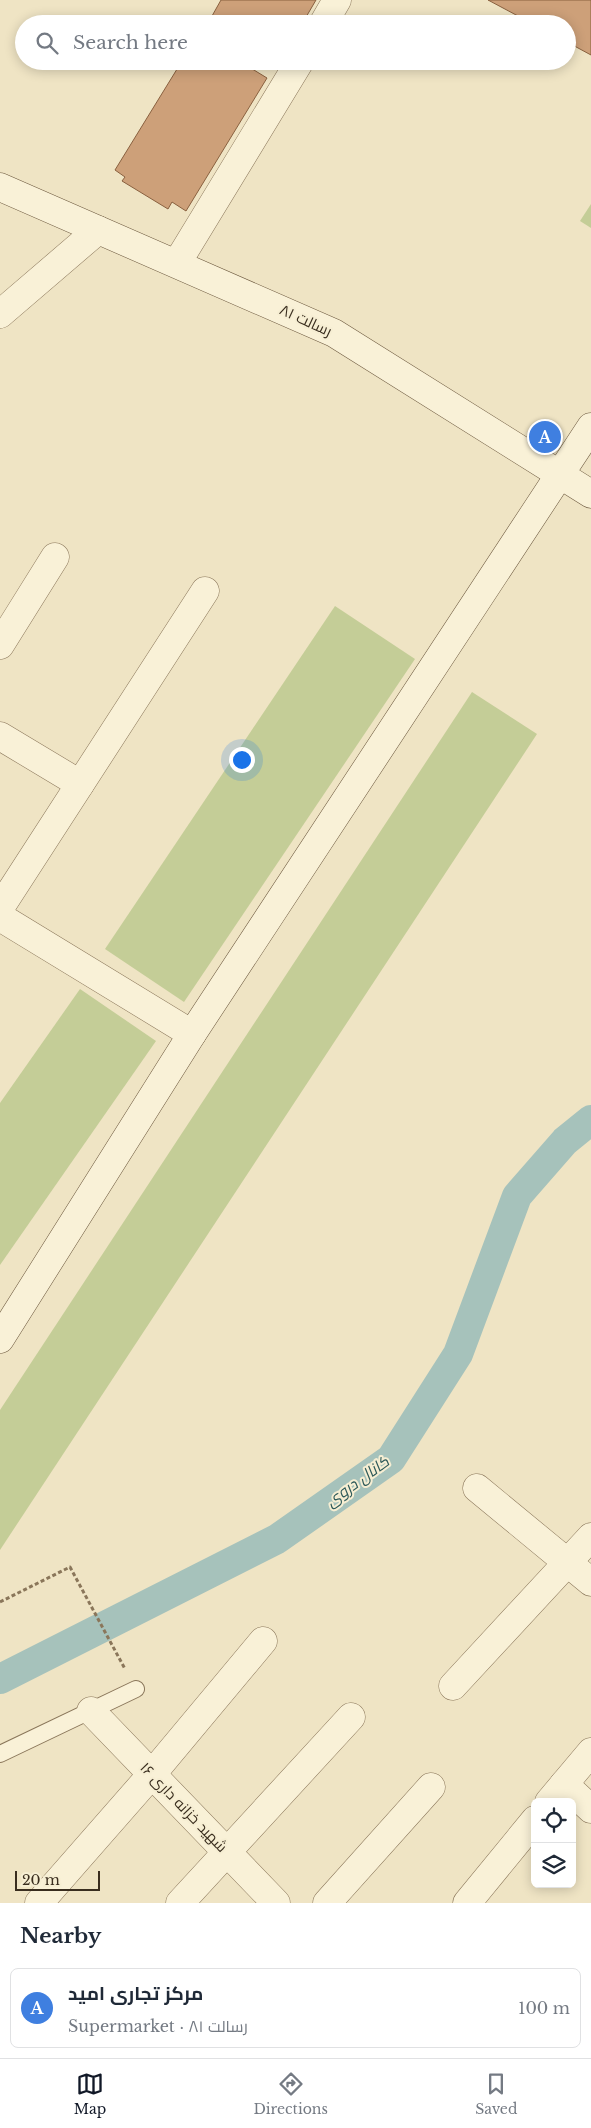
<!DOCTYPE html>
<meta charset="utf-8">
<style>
body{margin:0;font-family:"Libre Baskerville",Cairo,serif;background:#f2f2f3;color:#1f2937}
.controls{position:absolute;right:15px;bottom:15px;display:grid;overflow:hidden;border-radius:8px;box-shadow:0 2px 12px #0003}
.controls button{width:45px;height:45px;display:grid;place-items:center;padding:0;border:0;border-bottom:1px solid #e0e1e3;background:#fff;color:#1f2937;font:25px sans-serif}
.scale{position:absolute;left:15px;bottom:12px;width:85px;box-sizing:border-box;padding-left:5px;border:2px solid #392d1e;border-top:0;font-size:14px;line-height:18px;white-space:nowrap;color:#392d1e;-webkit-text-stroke:4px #f6eed3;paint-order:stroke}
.you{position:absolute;left:241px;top:759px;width:18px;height:18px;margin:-12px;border:4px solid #fff;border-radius:50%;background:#1a73e8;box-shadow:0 0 0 8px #1a73e833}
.badge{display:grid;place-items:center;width:32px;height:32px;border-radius:50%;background:#111827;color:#fff;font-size:16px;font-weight:700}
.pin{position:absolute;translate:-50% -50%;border:2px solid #fff;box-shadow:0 1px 5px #0006}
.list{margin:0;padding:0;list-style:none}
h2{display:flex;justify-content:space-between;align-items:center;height:65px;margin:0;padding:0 20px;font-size:21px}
h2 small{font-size:16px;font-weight:400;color:#747a83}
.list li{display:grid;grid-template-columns:32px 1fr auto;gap:15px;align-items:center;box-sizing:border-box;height:80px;margin:0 10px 10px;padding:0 10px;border:1px solid #e0e1e3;border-radius:8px}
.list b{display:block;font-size:19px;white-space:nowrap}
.list p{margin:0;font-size:16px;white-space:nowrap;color:#747a83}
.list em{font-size:16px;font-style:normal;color:#747a83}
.icon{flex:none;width:28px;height:28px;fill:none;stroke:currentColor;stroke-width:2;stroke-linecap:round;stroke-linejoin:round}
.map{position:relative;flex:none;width:591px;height:1903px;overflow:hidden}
.search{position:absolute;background:#fff;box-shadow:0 2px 12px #0003;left:15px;right:15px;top:15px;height:55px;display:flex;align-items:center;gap:12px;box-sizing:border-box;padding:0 18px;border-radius:28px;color:#747a83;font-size:19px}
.sheet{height:155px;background:#fff}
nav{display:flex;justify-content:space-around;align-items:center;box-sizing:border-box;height:70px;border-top:1px solid #e0e1e3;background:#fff;font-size:14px;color:#747a83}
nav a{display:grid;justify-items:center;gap:2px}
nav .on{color:#111827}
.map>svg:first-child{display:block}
</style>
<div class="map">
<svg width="591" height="1903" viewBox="0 0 591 1903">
<rect width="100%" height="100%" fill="#efe4c4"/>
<g fill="#c4cd97">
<polygon points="591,204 591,228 580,221"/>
<polygon points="335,606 415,659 184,1002 105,949"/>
<polygon points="472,692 537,734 0,1550 0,1410"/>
<polygon points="80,989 156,1041 0,1265 0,1103"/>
</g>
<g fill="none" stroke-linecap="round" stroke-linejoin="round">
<polyline stroke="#a6c2bb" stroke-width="30" points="0,1679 277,1539 391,1459 458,1354 517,1196 565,1141 591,1120"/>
</g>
<g fill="#cda079" stroke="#89603f">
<polygon points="221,0 316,0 302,24 221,24 222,22 212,16"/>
<polygon points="488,0 591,0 591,55 567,42 567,24 533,24"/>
<polygon points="182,61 250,61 252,63 249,67 267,78 186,211 172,202 168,209 122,181 125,177 115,170"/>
</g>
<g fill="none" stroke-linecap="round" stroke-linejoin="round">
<defs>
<polyline id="lane" points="0,1754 136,1689"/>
<g id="street">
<polyline points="323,24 337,0"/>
<polyline points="177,263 300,61"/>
<polyline points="0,314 98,230"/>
<polyline points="0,645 55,557"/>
<polyline points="0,736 80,784"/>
<polyline points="0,908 205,591"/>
<polyline points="0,917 192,1034"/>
<polyline points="477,1488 591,1582"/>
<polyline points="453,1686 591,1537"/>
<polyline points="91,1711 276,1903"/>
<polyline points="564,1784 591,1809"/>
<polyline points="549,1802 591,1752"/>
<polyline points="39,1903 152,1774 263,1641"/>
<polyline points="180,1903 351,1717"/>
<polyline points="327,1903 431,1787"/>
<polyline points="467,1903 535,1820"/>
</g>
<g id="secondary">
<polyline points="0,187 334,333 591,494"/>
<polyline points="0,1339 192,1034 591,427"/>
</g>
</defs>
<use href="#lane" stroke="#8a765a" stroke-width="18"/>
<use href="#street" stroke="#8a765a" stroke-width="29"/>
<use href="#secondary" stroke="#6b573d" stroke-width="29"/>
<polyline stroke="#8a765a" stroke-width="3" stroke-dasharray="4 2.5" stroke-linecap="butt" points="0,1602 70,1567 125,1669"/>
<use href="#lane" stroke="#f9f1d7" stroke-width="16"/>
<use href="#street" stroke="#f9f1d7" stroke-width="28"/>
<use href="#secondary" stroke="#f9f1d7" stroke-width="28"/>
</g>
<g text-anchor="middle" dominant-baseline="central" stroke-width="4" stroke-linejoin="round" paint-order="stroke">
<g font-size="15" fill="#392d1e" stroke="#f6eed3">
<text transform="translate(306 320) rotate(25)">رسالت ۸۱</text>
<text transform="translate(184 1807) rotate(46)">شهید خزانه داری ۱۶</text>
</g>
<g font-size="16" font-style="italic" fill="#2d5959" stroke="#f6eed3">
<text transform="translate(357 1481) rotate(-36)">کانال دروی</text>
</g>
</g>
</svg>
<div class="controls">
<button><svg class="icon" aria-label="locate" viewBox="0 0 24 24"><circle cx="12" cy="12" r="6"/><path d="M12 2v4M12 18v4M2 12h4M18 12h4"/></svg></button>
<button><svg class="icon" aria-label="layers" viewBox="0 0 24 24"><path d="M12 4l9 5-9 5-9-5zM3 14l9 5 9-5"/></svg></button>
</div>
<div class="scale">20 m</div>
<div class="you"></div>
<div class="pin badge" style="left:545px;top:437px;background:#3f7fe0">A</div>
<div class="search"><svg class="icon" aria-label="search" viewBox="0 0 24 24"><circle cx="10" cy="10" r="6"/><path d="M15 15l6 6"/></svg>Search here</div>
</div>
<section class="sheet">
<h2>Nearby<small></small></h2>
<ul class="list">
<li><span class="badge" style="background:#3f7fe0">A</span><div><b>مرکز تجاری امید</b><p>Supermarket · رسالت ۸۱</p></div><em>100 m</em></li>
</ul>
</section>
<nav>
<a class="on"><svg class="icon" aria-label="map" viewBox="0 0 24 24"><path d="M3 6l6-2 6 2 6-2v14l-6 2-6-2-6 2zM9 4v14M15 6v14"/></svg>Map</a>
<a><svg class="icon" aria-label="directions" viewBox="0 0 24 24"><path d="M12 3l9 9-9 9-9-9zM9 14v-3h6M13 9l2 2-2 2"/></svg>Directions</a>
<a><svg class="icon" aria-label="saved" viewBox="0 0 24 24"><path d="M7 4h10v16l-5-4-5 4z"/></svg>Saved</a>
</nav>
